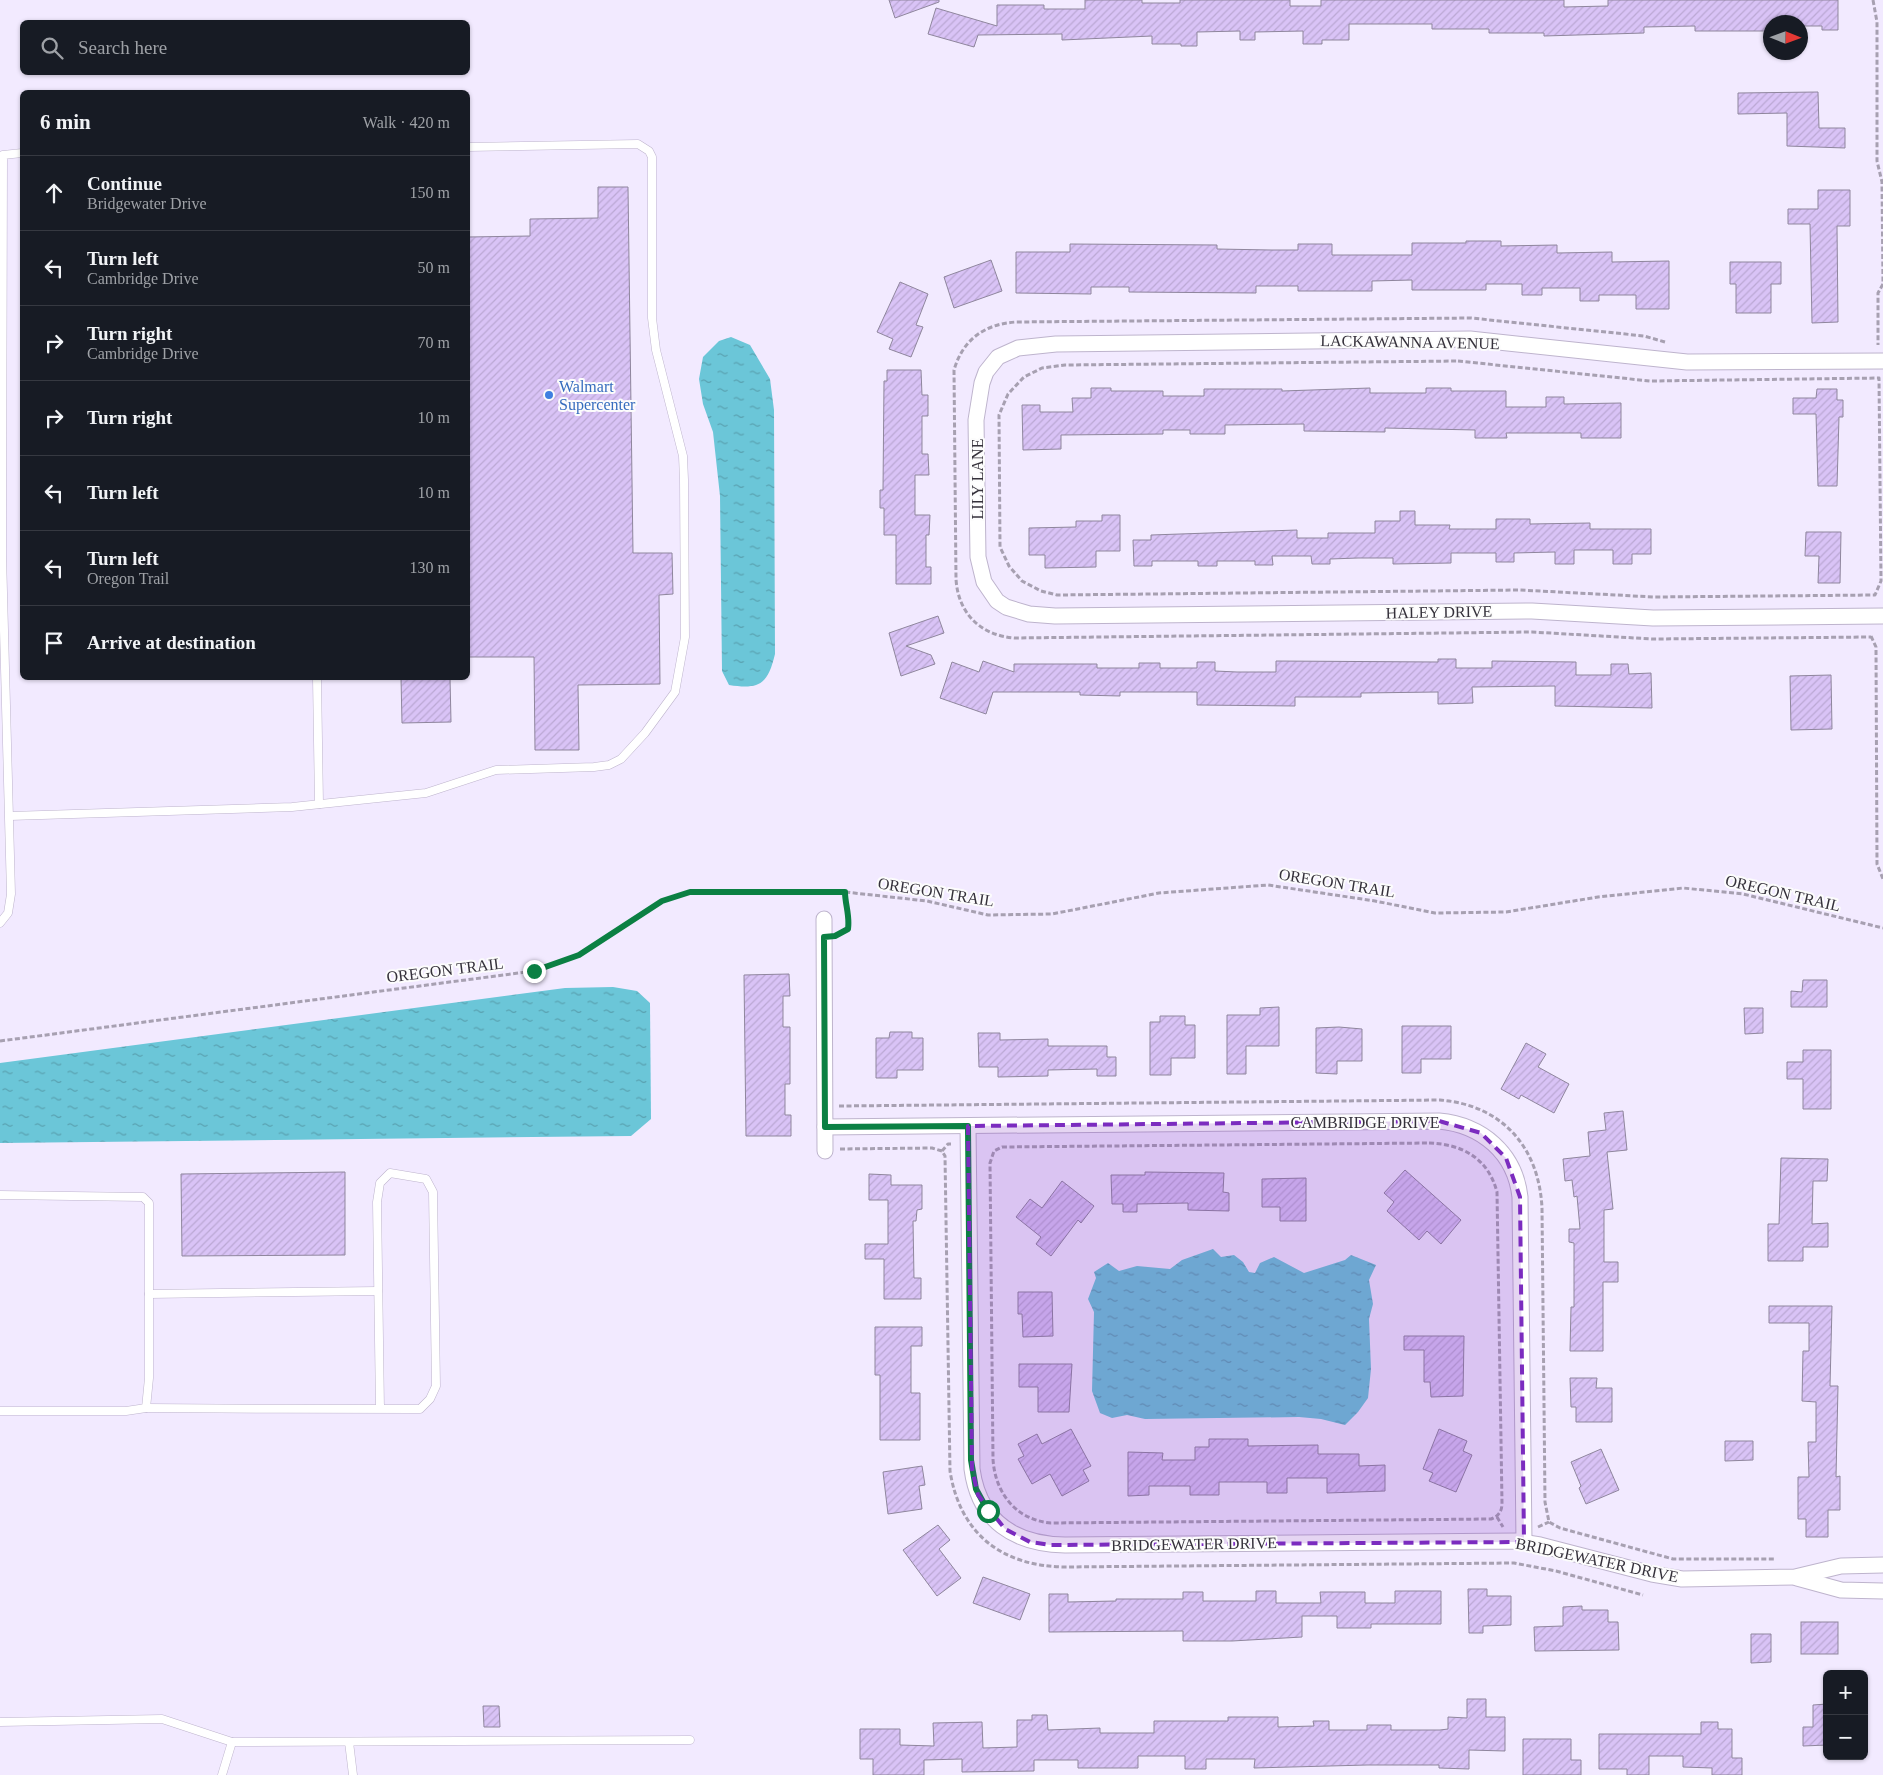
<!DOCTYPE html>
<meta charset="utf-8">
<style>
body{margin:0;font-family:"Times New Roman",serif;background:#20242c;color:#f1f3f6}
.controls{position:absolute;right:15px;bottom:15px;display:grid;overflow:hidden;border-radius:8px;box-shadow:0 1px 4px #0004}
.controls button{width:45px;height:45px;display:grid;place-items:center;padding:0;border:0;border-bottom:1px solid #363941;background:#171b24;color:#f1f3f6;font:25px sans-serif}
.compass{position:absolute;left:1763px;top:15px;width:45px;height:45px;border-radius:50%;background:#171b24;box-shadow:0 1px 4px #0004;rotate:91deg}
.stop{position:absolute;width:15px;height:15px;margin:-11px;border:4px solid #0b8043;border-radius:50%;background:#fff}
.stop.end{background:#0b8043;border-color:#fff;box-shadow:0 1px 5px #0008}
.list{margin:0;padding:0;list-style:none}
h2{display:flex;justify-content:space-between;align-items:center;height:65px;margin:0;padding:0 20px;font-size:21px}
h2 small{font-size:16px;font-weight:400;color:#9ea1a6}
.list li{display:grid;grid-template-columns:32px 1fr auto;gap:15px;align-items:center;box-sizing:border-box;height:75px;padding:0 20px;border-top:1px solid #363941}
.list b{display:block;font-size:19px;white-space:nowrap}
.list p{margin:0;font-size:16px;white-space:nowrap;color:#9ea1a6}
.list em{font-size:16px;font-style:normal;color:#9ea1a6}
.icon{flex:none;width:28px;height:28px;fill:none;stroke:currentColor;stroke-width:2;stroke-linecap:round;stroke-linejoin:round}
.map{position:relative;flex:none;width:1883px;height:1775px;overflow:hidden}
.search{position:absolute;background:#171b24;box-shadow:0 1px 4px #0004;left:20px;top:20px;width:450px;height:55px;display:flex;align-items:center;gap:12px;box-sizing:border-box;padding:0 18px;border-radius:8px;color:#9ea1a6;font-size:19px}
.panel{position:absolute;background:#171b24;box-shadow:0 1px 4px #0004;left:20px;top:90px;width:450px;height:590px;border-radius:8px}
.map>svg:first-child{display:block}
</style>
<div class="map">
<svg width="1883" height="1775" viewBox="0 0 1883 1775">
<defs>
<pattern id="water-ripples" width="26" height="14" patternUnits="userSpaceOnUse" patternTransform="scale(1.25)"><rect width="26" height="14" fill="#6bc6d8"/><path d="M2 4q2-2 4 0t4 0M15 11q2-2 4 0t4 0" fill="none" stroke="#59a1b0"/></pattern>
<pattern id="building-hatch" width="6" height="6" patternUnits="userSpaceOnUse" patternTransform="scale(1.25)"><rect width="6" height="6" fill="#d9c3f6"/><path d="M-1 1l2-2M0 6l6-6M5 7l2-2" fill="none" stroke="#bba8d4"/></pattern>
</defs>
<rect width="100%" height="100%" fill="#f2eaff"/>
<g fill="url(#water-ripples)">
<path d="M731 337 750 345 770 379 774 410 775 654C768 683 761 690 729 685L722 671 720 496 713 432 703 404 699 379 703 357 719 341Z"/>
<polygon points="613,987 637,991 650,1003 651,1119 631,1136 0,1143 0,1063 565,988"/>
<polygon points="1213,1249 1221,1257 1234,1255 1243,1262 1249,1272 1255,1273 1260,1263 1274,1257 1304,1273 1345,1260 1351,1255 1376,1265 1369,1280 1373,1304 1369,1319 1371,1369 1368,1398 1358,1412 1345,1425 1321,1419 1299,1417 1145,1419 1127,1415 1112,1418 1100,1413 1092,1391 1094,1312 1088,1299 1096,1278 1094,1272 1108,1263 1119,1271 1137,1266 1170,1269 1182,1260"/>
</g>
<g fill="url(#building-hatch)" stroke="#8f869d">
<polygon points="889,0 939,0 939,2 895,18"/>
<polygon points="1085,0 1142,0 1142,3 1180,3 1180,0 1290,0 1290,6 1321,6 1321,0 1564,0 1564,7 1608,6 1608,0 1838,0 1838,30 1822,30 1822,26 1800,26 1800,22 1770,22 1770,31 1695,31 1695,26 1644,27 1644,33 1544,36 1544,33 1489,33 1489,29 1432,29 1432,24 1349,24 1349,40 1322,40 1322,44 1303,44 1303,31 1255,32 1255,40 1240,40 1240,31 1197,32 1197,46 1181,46 1181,44 1152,44 1152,36 1062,40 1062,34 978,35 974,47 928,34 936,8 997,26 997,5 1044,5 1044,9 1085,9"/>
<polygon points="1818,92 1819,128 1845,128 1845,148 1787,146 1787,113 1738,114 1738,93"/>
<polygon points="598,187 628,187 633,553 672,553 673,594 659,595 660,684 578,685 579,750 535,750 534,657 468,657 468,237 530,236 530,219 598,218"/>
<polygon points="1818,190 1850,190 1850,226 1837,226 1838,322 1812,323 1810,224 1788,224 1788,209 1818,209"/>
<polygon points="1466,241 1501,241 1501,246 1557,245 1557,253 1612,252 1612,262 1669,261 1669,309 1636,309 1636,295 1599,295 1599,301 1580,301 1580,288 1542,288 1542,295 1522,295 1522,284 1486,284 1486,290 1412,290 1412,280 1372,281 1372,291 1298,291 1298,286 1256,286 1256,293 1129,292 1129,287 1091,287 1091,294 1016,293 1016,252 1070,252 1070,244 1217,245 1217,249 1271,250 1298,250 1298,244 1332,244 1332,255 1412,255 1412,243 1466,243"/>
<polygon points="991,260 1002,291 954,308 944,277"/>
<polygon points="1730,262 1781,262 1781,284 1771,284 1771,313 1736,313 1736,284 1730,284"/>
<polygon points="900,282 928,294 916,325 923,327 911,357 889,349 893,339 877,332"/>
<polygon points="887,370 921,370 922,395 928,395 928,416 922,416 922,454 928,454 929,475 915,475 915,515 930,515 929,535 926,535 926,567 931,567 931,584 896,584 896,535 884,535 884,508 880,508 880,490 883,490 884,381 887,381"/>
<polygon points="1091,388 1111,388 1111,391 1163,391 1163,396 1204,396 1204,389 1282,389 1282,391 1370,388 1370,393 1426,393 1426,388 1451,388 1451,391 1506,391 1506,407 1546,407 1546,397 1564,397 1564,404 1621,403 1621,438 1581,438 1581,433 1506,433 1507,438 1475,438 1475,430 1385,428 1385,432 1304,431 1304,424 1225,425 1225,434 1190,434 1190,430 1163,430 1163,434 1061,435 1061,449 1023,450 1022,405 1040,405 1040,412 1073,412 1072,398 1091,398"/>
<polygon points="1817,389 1837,389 1837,400 1843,400 1843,417 1839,417 1837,486 1818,486 1816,414 1793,414 1793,398 1816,398"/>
<polygon points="1400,511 1415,511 1415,525 1450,525 1449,529 1496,529 1496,519 1530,519 1530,524 1590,523 1590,529 1651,529 1651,554 1632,554 1632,564 1613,564 1613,550 1574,550 1574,564 1555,564 1555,552 1514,553 1514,562 1496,562 1496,553 1451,553 1451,563 1393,564 1393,558 1358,558 1330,559 1330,564 1312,564 1311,556 1272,556 1273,565 1255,565 1255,561 1217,561 1217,566 1198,566 1198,561 1152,561 1152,566 1134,566 1133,540 1151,540 1151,535 1297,530 1297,538 1328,538 1328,533 1375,533 1375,521 1400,521"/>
<polygon points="1102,515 1120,515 1120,551 1096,551 1096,567 1045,568 1045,555 1029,555 1029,528 1076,527 1076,521 1102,521"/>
<polygon points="1806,532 1841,532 1840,583 1818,583 1819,556 1805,556"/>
<polygon points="938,616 944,633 906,646 931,655 935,664 901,676 889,633"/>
<polygon points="1438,659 1456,659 1456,668 1492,668 1492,661 1576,662 1576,675 1611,675 1611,664 1628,664 1629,674 1651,673 1652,708 1555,706 1555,686 1472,687 1473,703 1438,704 1438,692 1361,693 1361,697 1295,697 1295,706 1197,705 1197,692 1120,692 1120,696 1080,695 1080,692 993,692 986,714 940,698 952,662 979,672 983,661 1014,672 1014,664 1097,664 1097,668 1139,668 1139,663 1160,663 1160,668 1197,668 1197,662 1215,662 1215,671 1237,672 1276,672 1276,661 1438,662"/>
<polygon points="1831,675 1832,729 1791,730 1790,676"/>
<polygon points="401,678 450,678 451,722 402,723"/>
<polygon points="789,974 790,996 783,996 783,1027 790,1027 790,1084 785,1084 785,1115 791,1115 791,1136 746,1136 744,975"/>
<polygon points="1803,980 1827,980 1827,1007 1791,1007 1791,991 1802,992"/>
<polygon points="1279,1007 1279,1046 1246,1046 1246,1074 1227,1074 1227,1015 1260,1015 1260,1008"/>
<polygon points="1744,1008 1763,1008 1763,1033 1745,1034"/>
<polygon points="1160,1016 1185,1016 1185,1025 1195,1025 1195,1058 1171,1058 1171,1075 1150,1075 1150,1022 1160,1022"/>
<polygon points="1402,1026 1451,1026 1451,1059 1421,1059 1421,1073 1402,1073"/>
<polygon points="1339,1027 1362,1029 1362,1061 1337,1061 1337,1074 1316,1073 1316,1028"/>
<polygon points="890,1032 912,1032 912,1038 923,1038 923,1070 897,1070 897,1078 876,1078 876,1038 889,1038"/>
<polygon points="978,1033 1000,1033 1000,1040 1048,1039 1048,1046 1107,1046 1107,1057 1116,1057 1116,1076 1097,1076 1097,1069 1048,1070 1048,1076 998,1077 998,1067 979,1067"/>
<polygon points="1526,1043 1546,1054 1538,1067 1569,1084 1554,1113 1521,1095 1519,1099 1501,1089"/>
<polygon points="1803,1050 1831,1050 1831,1109 1803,1109 1803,1079 1787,1079 1787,1062 1803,1062"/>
<polygon points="1623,1111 1627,1150 1607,1152 1613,1209 1604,1210 1604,1262 1618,1262 1618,1282 1603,1282 1603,1351 1570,1351 1571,1307 1574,1307 1574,1243 1569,1242 1569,1229 1580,1229 1577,1196 1574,1197 1572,1180 1565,1181 1563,1159 1590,1156 1588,1132 1606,1130 1604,1113"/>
<polygon points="1781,1158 1828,1159 1827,1181 1813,1181 1812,1224 1828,1223 1828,1247 1803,1247 1803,1261 1768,1261 1768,1224 1779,1224"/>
<polygon points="1405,1170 1461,1220 1441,1244 1427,1231 1419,1240 1387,1211 1394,1202 1384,1193"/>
<polygon points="345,1172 345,1255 182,1256 181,1174"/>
<polygon points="1145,1172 1224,1173 1223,1192 1229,1193 1229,1211 1188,1210 1188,1203 1137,1204 1137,1212 1123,1212 1123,1204 1112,1204 1111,1175 1145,1175"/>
<polygon points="869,1174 891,1175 891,1185 922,1185 922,1209 917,1210 916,1221 913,1221 914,1278 921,1278 921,1299 884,1299 884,1259 865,1259 865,1244 888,1244 888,1200 869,1200"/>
<polygon points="1306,1178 1306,1221 1280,1221 1280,1207 1262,1207 1262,1179"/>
<polygon points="1062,1181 1094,1206 1081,1223 1078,1220 1051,1256 1036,1244 1041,1237 1016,1217 1030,1199 1042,1208"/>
<polygon points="1018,1292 1052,1292 1053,1336 1023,1337 1022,1314 1018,1314"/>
<polygon points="1769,1306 1832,1306 1830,1386 1838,1386 1836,1477 1840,1476 1840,1510 1828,1510 1828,1537 1806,1537 1806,1519 1798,1519 1798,1477 1809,1477 1808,1442 1816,1442 1816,1402 1802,1401 1803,1351 1809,1351 1809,1323 1769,1323"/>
<polygon points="875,1327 922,1327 922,1346 911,1346 911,1393 920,1393 920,1440 880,1440 880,1375 875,1375"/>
<polygon points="1404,1336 1464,1336 1463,1396 1431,1397 1430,1382 1424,1382 1424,1350 1404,1350"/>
<polygon points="1019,1364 1072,1364 1069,1412 1038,1412 1038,1387 1019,1387"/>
<polygon points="1570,1378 1597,1378 1596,1388 1612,1388 1612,1422 1576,1422 1576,1407 1571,1407"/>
<polygon points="1071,1429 1091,1466 1083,1470 1089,1481 1062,1496 1050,1474 1032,1484 1018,1459 1024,1456 1018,1444 1037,1434 1042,1444"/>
<polygon points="1439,1429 1467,1441 1463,1451 1472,1455 1456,1492 1429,1481 1433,1473 1423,1469"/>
<polygon points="1209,1439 1248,1439 1248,1446 1318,1445 1318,1454 1359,1454 1359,1466 1385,1465 1385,1491 1327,1493 1327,1478 1287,1478 1287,1493 1267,1493 1267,1482 1219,1482 1219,1495 1190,1495 1190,1486 1149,1486 1149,1495 1128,1496 1128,1452 1163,1453 1162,1460 1195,1460 1195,1447 1209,1447"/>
<polygon points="1725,1441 1753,1441 1753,1460 1725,1461"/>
<polygon points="1601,1449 1619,1490 1586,1504 1579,1488 1581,1486 1571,1462"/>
<polygon points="922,1466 925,1485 919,1486 922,1509 888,1514 883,1472"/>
<polygon points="938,1525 950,1540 939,1549 961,1578 937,1596 903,1550"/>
<polygon points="983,1577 1030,1594 1020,1620 973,1603"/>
<polygon points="1468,1589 1487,1589 1487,1596 1511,1596 1511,1625 1483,1626 1483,1633 1469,1633"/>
<polygon points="1256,1591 1276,1591 1276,1603 1321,1603 1320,1592 1365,1592 1365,1603 1395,1603 1395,1591 1441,1591 1441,1624 1371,1624 1371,1628 1337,1628 1337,1616 1302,1616 1302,1637 1232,1641 1183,1641 1183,1631 1049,1632 1049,1594 1068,1594 1068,1602 1116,1601 1116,1599 1183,1599 1183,1592 1203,1592 1203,1601 1256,1601"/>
<polygon points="1582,1606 1582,1610 1608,1610 1608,1622 1618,1622 1619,1650 1535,1651 1534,1627 1563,1626 1563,1607"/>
<rect x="1801" y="1622" width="37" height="32"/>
<polygon points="1751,1634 1771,1634 1771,1662 1751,1663"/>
<polygon points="1467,1699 1486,1699 1486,1717 1505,1717 1505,1751 1469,1750 1469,1769 1439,1768 1439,1765 1367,1765 1254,1768 1255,1759 1206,1759 1206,1769 1185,1769 1185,1756 1138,1756 1138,1768 1078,1768 1078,1760 1034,1760 1034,1771 962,1772 962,1759 924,1760 924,1775 873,1775 873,1759 860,1759 860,1729 900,1729 900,1745 934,1746 933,1723 982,1722 983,1748 1017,1747 1017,1720 1032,1720 1032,1715 1047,1715 1048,1730 1100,1728 1100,1733 1154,1733 1154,1721 1228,1721 1228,1717 1278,1717 1278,1727 1314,1726 1313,1721 1329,1721 1329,1730 1367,1730 1367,1725 1391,1725 1391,1730 1440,1730 1448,1729 1448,1717 1467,1718"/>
<polygon points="1827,1704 1827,1745 1803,1746 1803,1727 1813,1727 1813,1705"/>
<polygon points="483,1706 499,1706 500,1727 484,1727"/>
<polygon points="1701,1722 1718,1722 1718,1729 1732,1729 1732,1758 1742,1758 1742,1775 1712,1775 1712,1768 1683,1767 1683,1756 1649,1756 1649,1775 1627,1775 1627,1769 1599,1769 1599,1734 1701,1734"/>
<polygon points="1523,1739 1571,1739 1571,1760 1581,1760 1581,1775 1523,1775"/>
</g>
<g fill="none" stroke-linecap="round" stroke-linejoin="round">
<defs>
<g id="lane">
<polyline points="317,678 319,804"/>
<polyline points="10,816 292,807 426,793 496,770 594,767 609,765 621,759 645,733 675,692 685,637 684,480 683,456 656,350 652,318 652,157 649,151 638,144 468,147"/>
<polyline points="0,923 8,913 11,894 2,555 3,155 22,153"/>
<polyline points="0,1195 143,1197 149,1203 149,1378 146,1408 126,1411 0,1411"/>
<polyline points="149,1294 378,1291"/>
<path d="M146 1408C237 1409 329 1409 420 1409L430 1399 436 1386 433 1192 426 1179 390 1173 380 1183 377 1202 380 1409"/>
<polyline points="0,1722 162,1719 232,1742 690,1740"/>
<polyline points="349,1742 353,1775"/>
<polyline points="222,1775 232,1742"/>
</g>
<g id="street">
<polyline points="1883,361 1687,362 1470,339 1056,344 1018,348 998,357 986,372 982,383 976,420 978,557 984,582 997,601 1006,607 1029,614 1055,616 1532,611 1653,618 1883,616"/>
<polyline points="824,919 825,1151"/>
<path d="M968 1126 972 1469C979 1521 1014 1544 1065 1545L1516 1541 1540 1545 1652 1574 1682 1579 1795 1577 1841 1566 1883 1565"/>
<path d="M825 1127 1439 1121C1482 1125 1515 1153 1520 1197L1524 1542"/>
<polyline points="1797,1578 1841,1590 1883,1591"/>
</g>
</defs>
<use href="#lane" stroke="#beb4cd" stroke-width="9"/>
<use href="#street" stroke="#beb4cd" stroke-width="17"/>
<g stroke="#a7a0b1" stroke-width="3" stroke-dasharray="5 2.5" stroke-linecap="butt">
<polyline points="1873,0 1877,22 1877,161 1882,182 1883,284 1878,293 1878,345"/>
<path d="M1665 342 1644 336 1471 318 1016 322C985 324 963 339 954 370L956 579C958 613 980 635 1014 638L1532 632 1653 639 1871 637"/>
<polygon points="1458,361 1650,381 1879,378 1881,581 1875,595 1654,597 1520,590 1057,595 1041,591 1022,581 1009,566 1000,547 999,415 1008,394 1024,377 1042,368 1065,365"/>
<polyline points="1871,636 1876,647 1877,864 1883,879"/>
<path d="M840 933 848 929C850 916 845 904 845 892"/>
<polyline points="0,1041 534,971 579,955 662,901 690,892 845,892 927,901 988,915 1052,914 1159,893 1268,885 1375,901 1435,913 1506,912 1598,897 1683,888 1743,894 1883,928"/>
<path d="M839 1106 1440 1100C1502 1105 1539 1147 1542 1208L1545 1502 1549 1522 1560 1528 1673 1559H1775"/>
<path d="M1429 1143C1462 1144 1488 1158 1497 1192L1502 1503C1502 1511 1499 1516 1491 1519L1051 1523C1016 1520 995 1493 993 1459L990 1163 994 1151 1002 1147Z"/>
<path d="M840 1149 932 1148 942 1151 945 1156 950 1471C960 1534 1002 1566 1064 1567L1514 1563 1556 1571 1643 1595"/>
<polyline points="942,1151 948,1144 951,1144"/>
<polyline points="1497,1517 1503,1527"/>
<polyline points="1538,1527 1549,1522"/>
</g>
<use href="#lane" stroke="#fff" stroke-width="8"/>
<use href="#street" stroke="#fff" stroke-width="15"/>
</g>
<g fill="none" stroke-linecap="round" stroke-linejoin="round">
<path stroke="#0b8043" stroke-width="6" d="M534 971 579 955 662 901 690 892H845C845 904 850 916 848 929L835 936 824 937 825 1127 968 1126 971 1460 976 1489 988 1511"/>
</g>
<path fill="#7b2cbf" fill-opacity="0.2" stroke="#7b2cbf" stroke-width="4" stroke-dasharray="10 6" stroke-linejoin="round" d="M1439 1121 1481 1133 1506 1158 1520 1197 1524 1542 1050 1545 1030 1542 1005 1529 978 1495 972 1469 968 1126Z"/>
<circle fill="#3f7fe0" stroke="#fcfcfc" stroke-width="2" cx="549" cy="395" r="5"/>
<g text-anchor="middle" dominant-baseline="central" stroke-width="4" stroke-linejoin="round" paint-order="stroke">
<g font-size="16" fill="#35313b" stroke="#fcfcfc">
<text transform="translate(1410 342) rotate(1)">LACKAWANNA AVENUE</text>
<text transform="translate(977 479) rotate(-90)">LILY LANE</text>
<text transform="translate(1439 612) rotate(-1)">HALEY DRIVE</text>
<text transform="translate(1337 883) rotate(9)">OREGON TRAIL</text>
<text transform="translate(936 892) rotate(9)">OREGON TRAIL</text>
<text transform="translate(1783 893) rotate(13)">OREGON TRAIL</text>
<text transform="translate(445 970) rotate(-7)">OREGON TRAIL</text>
<text x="1365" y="1122">CAMBRIDGE DRIVE</text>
<text transform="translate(1194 1544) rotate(-1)">BRIDGEWATER DRIVE</text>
<text transform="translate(1597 1560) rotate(12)">BRIDGEWATER DRIVE</text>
</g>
<g font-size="16" fill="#366cbe" stroke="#fcfcfc" text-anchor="start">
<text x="559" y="386">Walmart<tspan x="559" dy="18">Supercenter</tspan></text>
</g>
</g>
</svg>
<div class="controls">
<button>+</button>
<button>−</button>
</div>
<svg class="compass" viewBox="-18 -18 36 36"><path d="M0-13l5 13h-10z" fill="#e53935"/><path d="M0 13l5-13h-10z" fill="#9ea1a6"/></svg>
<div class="stop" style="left:988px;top:1511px"></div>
<div class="stop end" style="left:534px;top:971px"></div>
<div class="search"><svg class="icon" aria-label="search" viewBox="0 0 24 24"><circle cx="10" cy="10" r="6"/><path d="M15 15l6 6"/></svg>Search here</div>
<section class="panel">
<h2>6 min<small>Walk · 420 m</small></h2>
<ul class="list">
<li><svg class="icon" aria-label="ahead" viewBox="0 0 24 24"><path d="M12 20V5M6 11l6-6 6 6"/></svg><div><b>Continue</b><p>Bridgewater Drive</p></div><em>150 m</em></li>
<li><svg class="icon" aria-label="left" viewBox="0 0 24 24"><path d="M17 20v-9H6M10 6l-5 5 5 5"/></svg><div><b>Turn left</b><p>Cambridge Drive</p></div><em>50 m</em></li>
<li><svg class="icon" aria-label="right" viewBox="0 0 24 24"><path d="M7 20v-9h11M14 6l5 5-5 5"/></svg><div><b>Turn right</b><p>Cambridge Drive</p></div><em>70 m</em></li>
<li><svg class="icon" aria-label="right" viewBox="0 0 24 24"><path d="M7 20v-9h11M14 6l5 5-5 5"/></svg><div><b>Turn right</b></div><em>10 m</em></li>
<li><svg class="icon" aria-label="left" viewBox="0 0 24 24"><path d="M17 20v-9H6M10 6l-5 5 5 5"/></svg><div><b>Turn left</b></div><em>10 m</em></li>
<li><svg class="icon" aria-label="left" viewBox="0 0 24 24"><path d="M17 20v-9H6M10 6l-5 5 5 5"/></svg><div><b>Turn left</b><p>Oregon Trail</p></div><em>130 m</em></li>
<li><svg class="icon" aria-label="arrive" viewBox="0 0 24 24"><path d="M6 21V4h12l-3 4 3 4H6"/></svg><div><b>Arrive at destination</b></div></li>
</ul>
</section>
</div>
